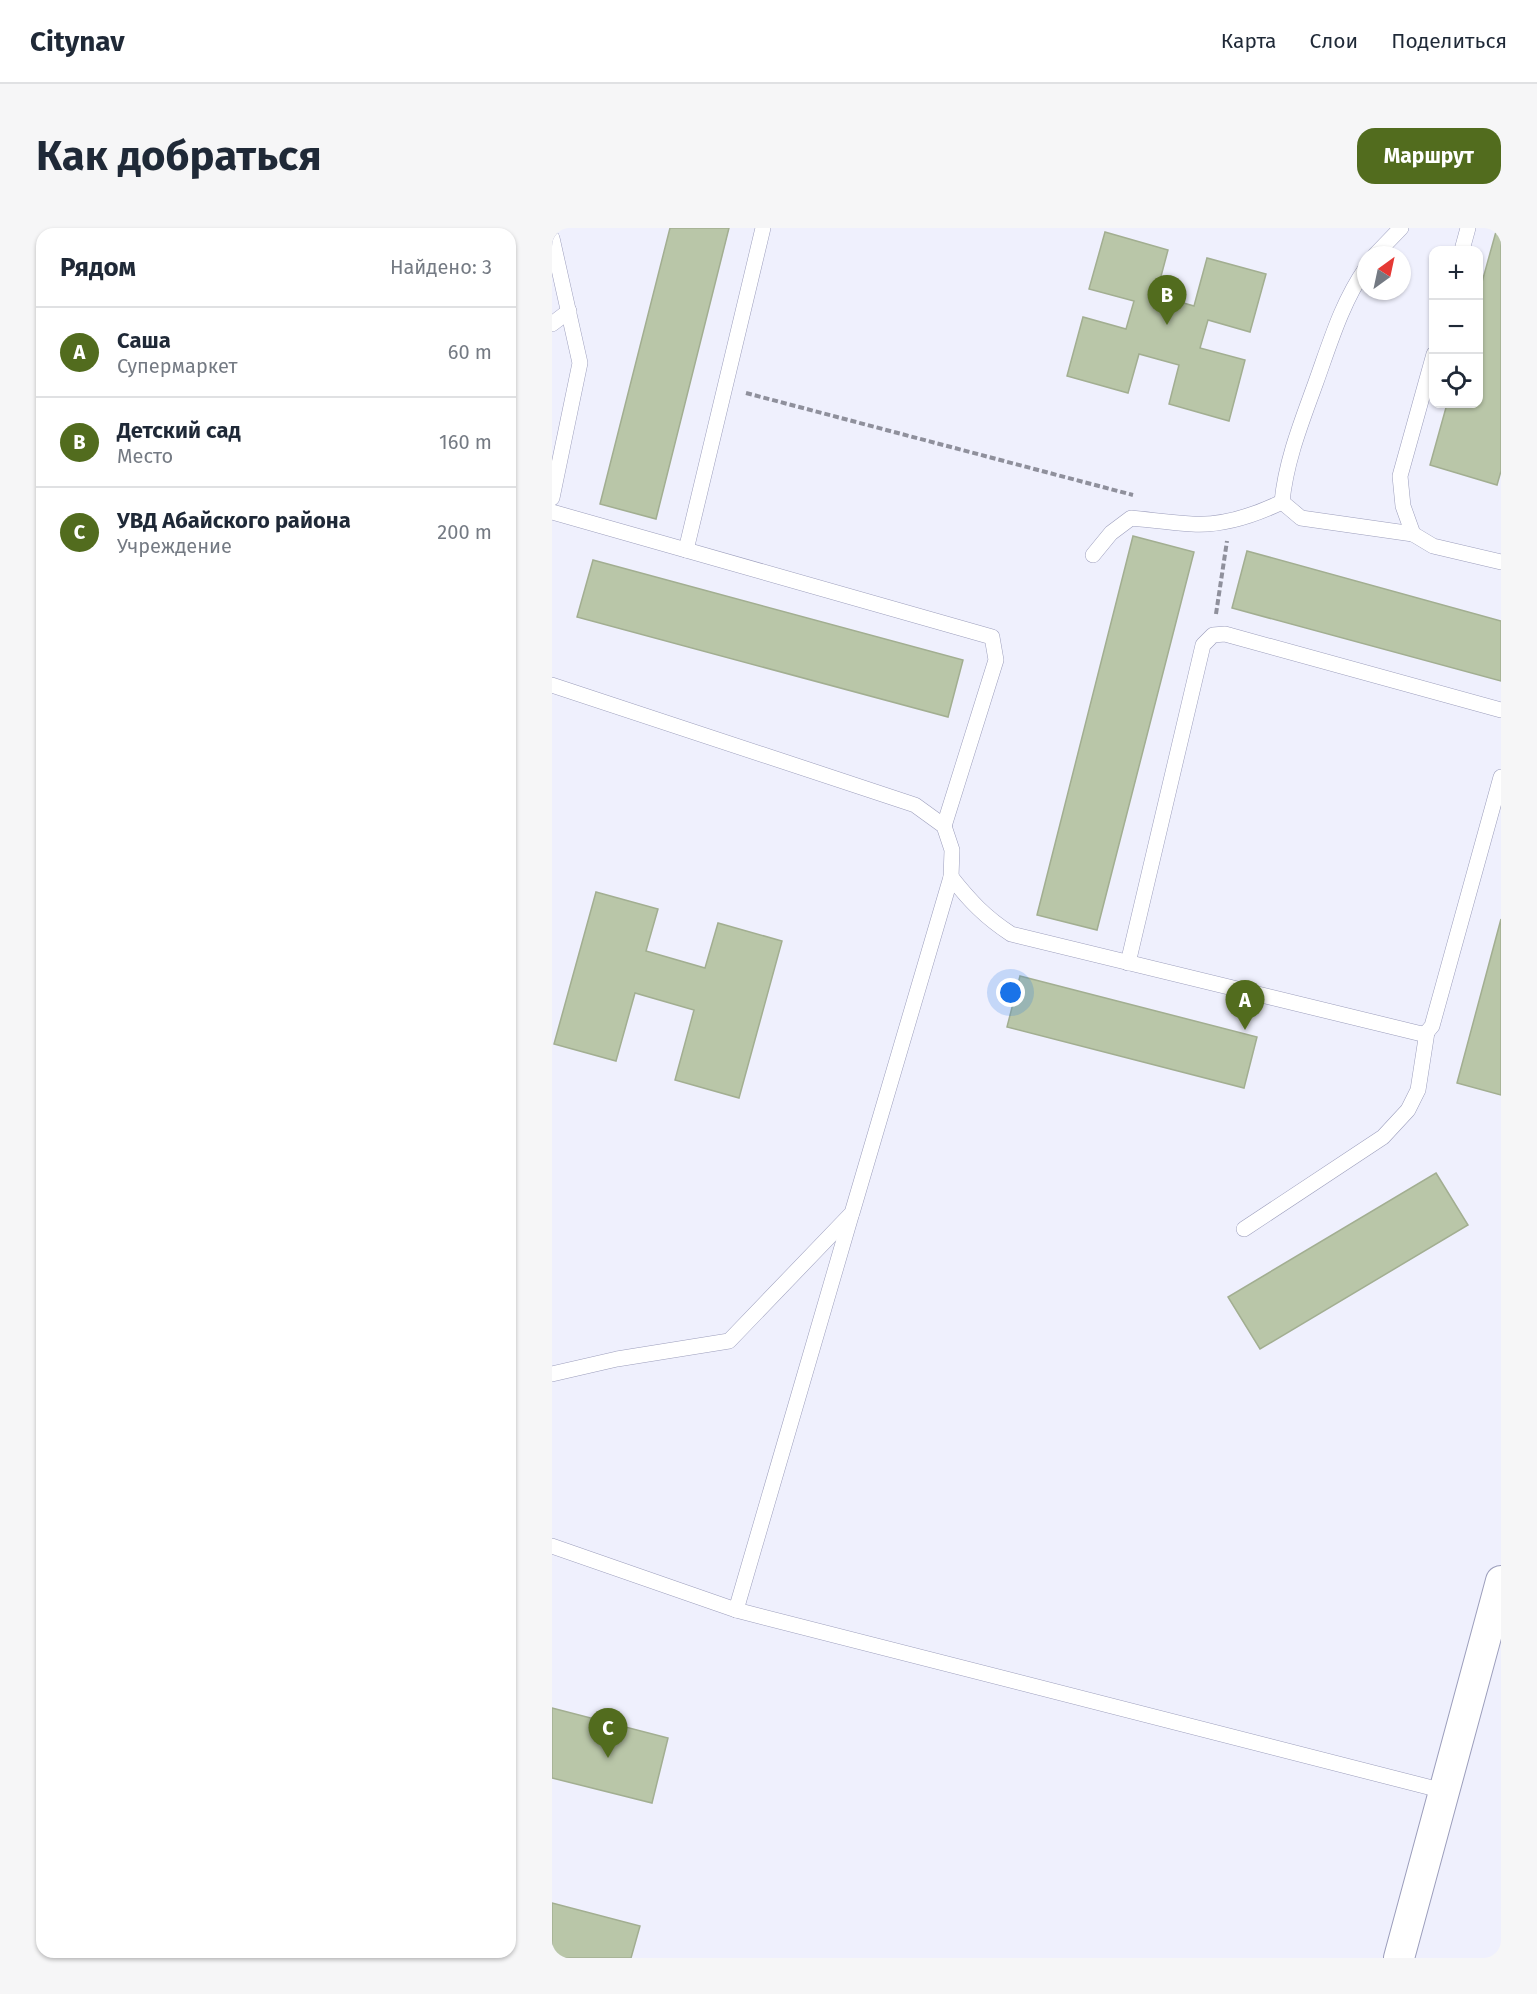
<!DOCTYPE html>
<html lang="ru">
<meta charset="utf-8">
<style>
body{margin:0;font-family:"Fira Sans",sans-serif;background:#f6f6f7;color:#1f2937}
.controls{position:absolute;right:18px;top:18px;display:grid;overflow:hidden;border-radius:12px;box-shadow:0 2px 4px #0004}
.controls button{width:54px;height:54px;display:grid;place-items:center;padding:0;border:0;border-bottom:2px solid #e0e1e3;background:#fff;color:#1f2937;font:30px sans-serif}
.compass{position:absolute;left:805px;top:18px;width:54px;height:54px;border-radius:50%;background:#fff;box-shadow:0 2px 4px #0004;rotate:33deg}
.you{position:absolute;left:459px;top:765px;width:21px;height:21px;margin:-15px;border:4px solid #fff;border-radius:50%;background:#1a73e8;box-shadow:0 0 0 9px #1a73e833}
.badge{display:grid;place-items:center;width:39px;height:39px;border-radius:50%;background:#526c1e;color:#fff;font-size:20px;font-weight:700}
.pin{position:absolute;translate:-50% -50px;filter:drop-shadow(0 2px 3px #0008)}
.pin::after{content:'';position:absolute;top:32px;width:21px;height:18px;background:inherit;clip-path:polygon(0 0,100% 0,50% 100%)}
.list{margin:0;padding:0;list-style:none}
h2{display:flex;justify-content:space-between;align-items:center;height:78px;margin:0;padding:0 24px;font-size:26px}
h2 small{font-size:20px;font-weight:400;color:#747a83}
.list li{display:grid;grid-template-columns:39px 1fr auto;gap:18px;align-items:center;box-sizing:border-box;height:90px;padding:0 24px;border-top:2px solid #e0e1e3}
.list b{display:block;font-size:22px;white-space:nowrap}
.list p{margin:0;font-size:20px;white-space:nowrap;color:#747a83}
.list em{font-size:20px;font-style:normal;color:#747a83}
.icon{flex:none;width:33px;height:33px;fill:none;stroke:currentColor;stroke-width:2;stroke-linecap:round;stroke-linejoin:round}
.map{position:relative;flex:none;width:949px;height:1730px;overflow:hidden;border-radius:18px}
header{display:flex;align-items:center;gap:36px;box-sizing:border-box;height:84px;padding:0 30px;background:#fff;border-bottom:2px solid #e0e1e3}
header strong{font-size:28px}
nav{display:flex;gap:33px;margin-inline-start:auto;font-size:21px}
.intro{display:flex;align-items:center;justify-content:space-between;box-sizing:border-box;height:144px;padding:0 36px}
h1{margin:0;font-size:42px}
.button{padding:15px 27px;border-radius:18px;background:#526c1e;color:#fff;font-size:21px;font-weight:700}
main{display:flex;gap:36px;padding:0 36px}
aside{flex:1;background:#fff;border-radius:18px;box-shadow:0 2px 4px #0004}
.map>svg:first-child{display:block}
</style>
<header>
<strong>Citynav</strong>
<nav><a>Карта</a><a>Слои</a><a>Поделиться</a></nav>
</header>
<div class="intro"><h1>Как добраться</h1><a class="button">Маршрут</a></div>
<main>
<aside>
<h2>Рядом<small>Найдено: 3</small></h2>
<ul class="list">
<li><span class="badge">A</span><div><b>Саша</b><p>Супермаркет</p></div><em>60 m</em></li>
<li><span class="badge">B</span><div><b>Детский сад</b><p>Место</p></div><em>160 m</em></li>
<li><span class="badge">C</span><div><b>УВД Абайского района</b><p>Учреждение</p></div><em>200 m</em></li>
</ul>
</aside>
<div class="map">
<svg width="949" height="1730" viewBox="0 0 949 1730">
<rect width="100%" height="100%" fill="#eff0fd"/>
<g fill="#b9c6a8" stroke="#a2ae91" stroke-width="1.5">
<polygon points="118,0 177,0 104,291 48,276"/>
<polygon points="945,0 949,0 949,243 945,257 878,237 895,176 927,176 927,65"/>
<polygon points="553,4 616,22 604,67 642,78 655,30 714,46 698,104 656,92 648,120 693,132 677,193 617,176 627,137 587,126 576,165 515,148 531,89 574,101 582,73 537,61"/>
<polygon points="581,308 642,324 545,702 485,687"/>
<polygon points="695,323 949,393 949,453 680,380"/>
<polygon points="41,332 411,432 396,489 25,389"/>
<polygon points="44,664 106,681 94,723 153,740 166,695 230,713 187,870 123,852 142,782 83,765 64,833 2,816"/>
<polygon points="949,691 949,867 905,855"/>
<polygon points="468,748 705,809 692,860 455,799"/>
<polygon points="884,945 916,997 708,1121 676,1069"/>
<polygon points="0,1480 116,1510 100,1575 0,1550"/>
<polygon points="0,1675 88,1698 79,1730 0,1730"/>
</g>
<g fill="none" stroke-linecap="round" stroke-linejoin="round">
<defs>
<g id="service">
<polyline points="211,0 134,322 440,409 444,432 392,598"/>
<polyline points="0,10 28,135 0,270"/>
<polyline points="910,22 916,0"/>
<polyline points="823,27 849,0"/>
<path d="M814 40C790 74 778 115 764 154 750 193 734 232 730 274L749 290 861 306"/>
<polyline points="0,96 17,83"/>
<polyline points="882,126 848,248 851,278 861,306 881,318 949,334"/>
<polyline points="0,284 134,322"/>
<path d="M541 327 559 305 579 290C600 292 620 295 640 296 671 298 703 287 730 274"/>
<polyline points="0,457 363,577 392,598 400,622 399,649 300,985 177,1113 65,1131 0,1146"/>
<path d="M399 649C418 673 433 689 459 706L870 806 875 804 880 798 949 549"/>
<polyline points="576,735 651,417 661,407 673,406 949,482"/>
<polyline points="692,1001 831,909 856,882 866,862 875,804"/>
<polyline points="0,1318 184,1382 892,1563"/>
<polyline points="184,1382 299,988"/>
</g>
<polyline id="minor" points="847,1730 949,1353"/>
</defs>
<use href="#service" stroke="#9c9ebc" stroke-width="16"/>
<use href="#minor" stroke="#9c9ebc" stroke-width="32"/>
<g stroke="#8f909c" stroke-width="4" stroke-dasharray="6 3" stroke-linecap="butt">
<polyline points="194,165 581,267"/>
<polyline points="664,386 675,313"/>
</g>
<use href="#service" stroke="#fff" stroke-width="15"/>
<use href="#minor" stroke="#fff" stroke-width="30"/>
</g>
</svg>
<div class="controls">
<button>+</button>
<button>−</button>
<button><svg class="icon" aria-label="locate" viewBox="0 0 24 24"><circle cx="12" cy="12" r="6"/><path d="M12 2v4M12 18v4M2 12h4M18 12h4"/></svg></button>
</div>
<svg class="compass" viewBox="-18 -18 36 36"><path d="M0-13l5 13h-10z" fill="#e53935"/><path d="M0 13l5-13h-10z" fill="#747a83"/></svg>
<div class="you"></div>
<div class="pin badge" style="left:693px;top:802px">A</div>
<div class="pin badge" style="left:615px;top:97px">B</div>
<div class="pin badge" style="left:56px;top:1530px">C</div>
</div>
</main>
